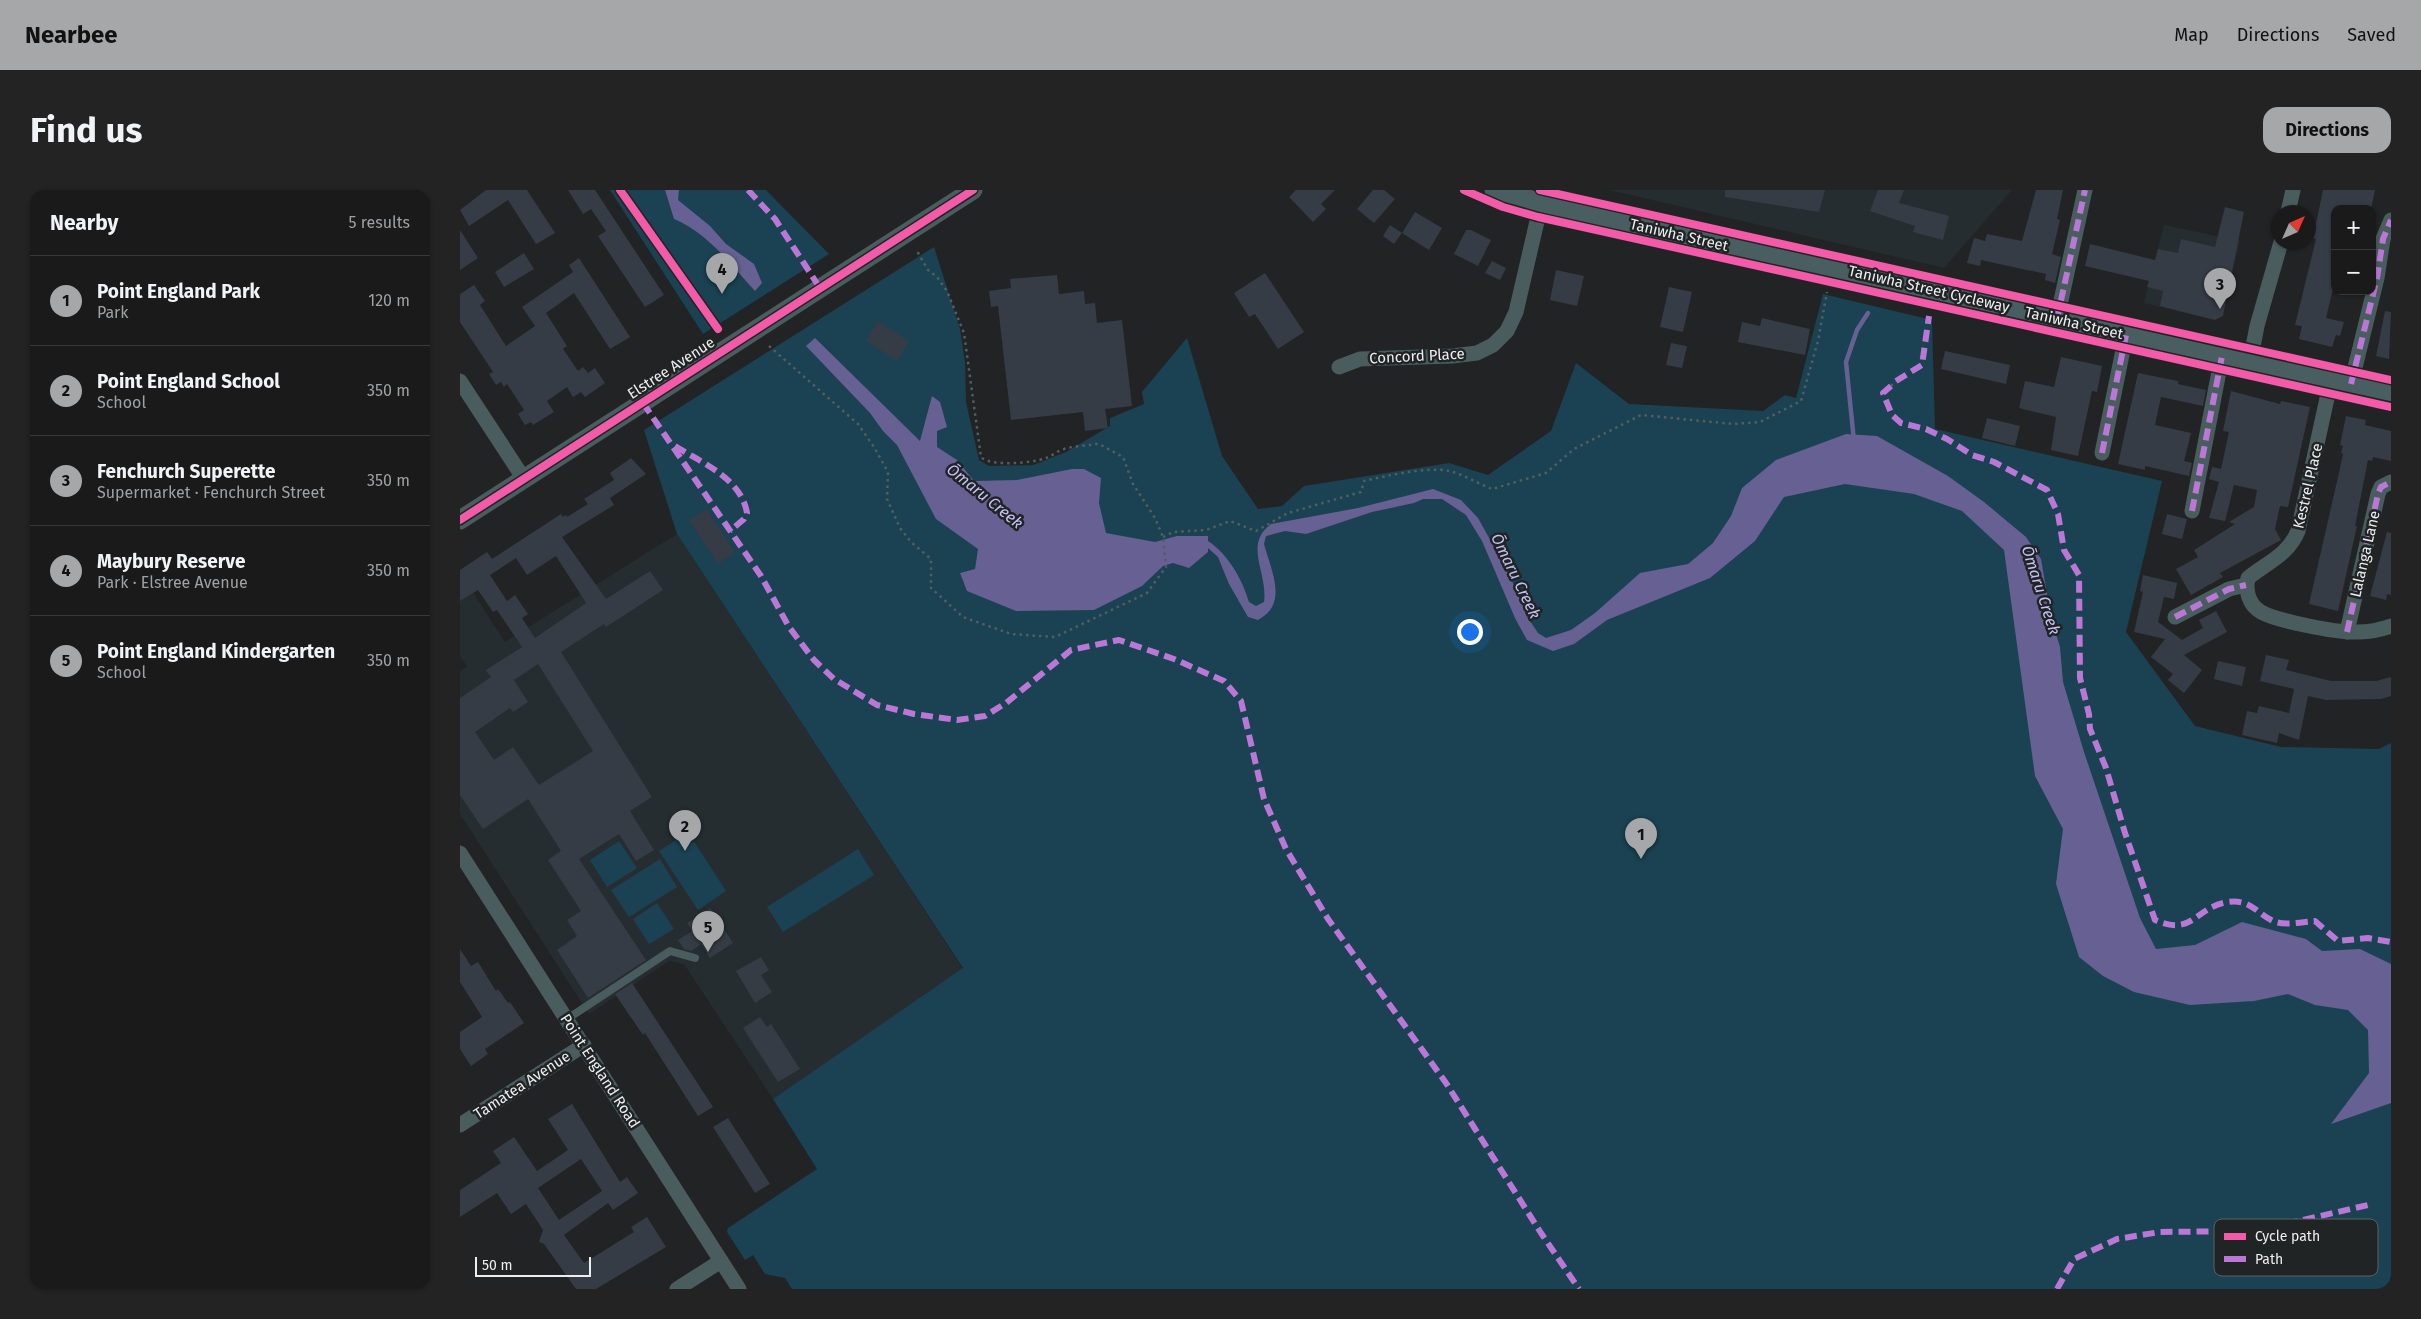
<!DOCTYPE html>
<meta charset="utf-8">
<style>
body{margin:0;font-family:"Fira Sans",sans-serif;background:#232324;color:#f1f3f6}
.controls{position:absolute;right:15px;top:15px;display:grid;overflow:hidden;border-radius:10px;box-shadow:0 1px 4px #0004}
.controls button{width:45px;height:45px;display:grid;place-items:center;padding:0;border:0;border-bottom:1px solid #38383a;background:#1a1a1b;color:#f1f3f6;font:25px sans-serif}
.compass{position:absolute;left:1811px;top:15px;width:45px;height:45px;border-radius:50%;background:#1a1a1b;box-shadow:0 1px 4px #0004;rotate:45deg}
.scale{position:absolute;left:15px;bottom:12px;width:116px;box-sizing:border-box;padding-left:5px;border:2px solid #eceeef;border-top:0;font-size:14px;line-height:18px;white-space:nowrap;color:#eceeef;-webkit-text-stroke:4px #212425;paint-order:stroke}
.you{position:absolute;left:1009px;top:441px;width:18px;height:18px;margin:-12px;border:4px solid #fff;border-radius:50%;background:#1a73e8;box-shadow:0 0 0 8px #1a73e833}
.badge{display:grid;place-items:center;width:32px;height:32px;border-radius:50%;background:#a5a7a8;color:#111;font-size:16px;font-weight:700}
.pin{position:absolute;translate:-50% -41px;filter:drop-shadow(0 1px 2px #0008)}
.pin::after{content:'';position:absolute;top:26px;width:18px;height:15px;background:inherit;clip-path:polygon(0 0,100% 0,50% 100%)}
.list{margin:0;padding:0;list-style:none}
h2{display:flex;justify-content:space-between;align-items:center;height:65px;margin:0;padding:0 20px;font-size:21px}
h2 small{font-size:16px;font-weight:400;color:#9fa1a3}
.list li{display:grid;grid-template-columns:32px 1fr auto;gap:15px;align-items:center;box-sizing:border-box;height:90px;padding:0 20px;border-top:1px solid #38383a}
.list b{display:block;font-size:19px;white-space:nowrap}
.list p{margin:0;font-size:16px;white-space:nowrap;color:#9fa1a3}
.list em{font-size:16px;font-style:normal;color:#9fa1a3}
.map{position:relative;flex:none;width:1931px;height:1099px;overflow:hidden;border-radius:15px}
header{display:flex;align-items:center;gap:30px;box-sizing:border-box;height:70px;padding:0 25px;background:#a5a7a8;color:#111}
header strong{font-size:24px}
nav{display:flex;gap:28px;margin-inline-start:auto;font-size:18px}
.intro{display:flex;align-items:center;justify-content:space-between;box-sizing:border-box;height:120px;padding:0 30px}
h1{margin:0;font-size:35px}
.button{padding:12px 22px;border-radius:15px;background:#a5a7a8;color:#111;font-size:18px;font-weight:700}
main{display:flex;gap:30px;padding:0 30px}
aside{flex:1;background:#1a1a1b;border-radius:15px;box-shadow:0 1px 4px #0004}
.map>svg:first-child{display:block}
</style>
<header>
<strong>Nearbee</strong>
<nav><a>Map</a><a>Directions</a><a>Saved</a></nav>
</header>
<div class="intro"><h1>Find us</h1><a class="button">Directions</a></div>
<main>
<aside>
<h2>Nearby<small>5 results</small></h2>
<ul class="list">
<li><span class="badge">1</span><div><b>Point England Park</b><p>Park</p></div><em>120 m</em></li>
<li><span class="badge">2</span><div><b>Point England School</b><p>School</p></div><em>350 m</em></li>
<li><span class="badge">3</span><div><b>Fenchurch Superette</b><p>Supermarket · Fenchurch Street</p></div><em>350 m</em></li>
<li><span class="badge">4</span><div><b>Maybury Reserve</b><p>Park · Elstree Avenue</p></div><em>350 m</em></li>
<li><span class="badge">5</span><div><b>Point England Kindergarten</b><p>School</p></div><em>350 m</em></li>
</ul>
</aside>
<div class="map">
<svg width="1931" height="1099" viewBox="0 0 1931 1099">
<rect width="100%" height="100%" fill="#222324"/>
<g fill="#252d31">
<polygon points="1149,0 1552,0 1484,78"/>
<polygon points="1704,35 1780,51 1762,125 1750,129 1684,113"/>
<polygon points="217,344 503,779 313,909 224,774 209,771 129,824 0,624 0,481 7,477 0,465 0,382 45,452"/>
</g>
<g fill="#1a4252">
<polygon points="150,0 306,0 369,64 243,144"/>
<polygon points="474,57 500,139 505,172 506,212 519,270 529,276 573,275 606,262 650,236 650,228 684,214 682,202 727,148 762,266 798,319 822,316 844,296 989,273 1028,285 1091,241 1116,173 1169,214 1303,221 1325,205 1336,208 1363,104 1472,130 1475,239 1702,291 1666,442 1735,536 1821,557 1919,559 1931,553 1931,1099 332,1099 325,1088 305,1084 293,1065 285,1070 267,1042 268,1038 357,979 313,909 503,778 217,344 184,240"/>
<polygon points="228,642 266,701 238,720 199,661"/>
<polygon points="159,651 177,678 147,697 130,670"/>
<polygon points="398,659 414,685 323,742 307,717"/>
<polygon points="200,669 217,697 169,727 151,700"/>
<polygon points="197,713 214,739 189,754 173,729"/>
</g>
<g fill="#666093">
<path d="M205 0H219L218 10 250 36 266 54 294 74 302 93 295 101C271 75 248 43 214 29Z"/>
<path d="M355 148 460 251 472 206 480 212 487 237 477 241V257L497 270 514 291 557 290 612 279H624L641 288 639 313 646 343 695 352 717 346H748V351C768 364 782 389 789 412L796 416 804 412C808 382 783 355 811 334L898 318 973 299 1001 310 1018 328 1047 380 1070 431 1078 443 1086 448 1111 440 1135 423 1180 383 1228 374 1253 353 1271 326 1282 298 1316 270 1386 244 1417 246 1488 286 1524 312 1566 347 1581 369 1591 427 1600 457 1603 492 1624 562 1680 728 1696 759 1735 755 1782 732 1846 749 1862 761 1900 759 1931 774V913L1871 934 1909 883 1908 840 1888 820 1855 815 1828 804 1794 811 1730 815 1674 802 1643 786 1619 767 1596 694 1603 639 1575 586 1544 360 1502 321 1454 304 1385 294 1324 307 1295 351 1250 388 1147 430 1114 454 1093 461 1067 450 1055 428 1022 351 1006 325 982 309H963L954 313 912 322 846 344 825 341 806 346 804 354C811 380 829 414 798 430L788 427 769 394 758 367 748 358V362L729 378 713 373 703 376 682 396 634 420 556 421 507 401 500 383 515 379 518 359 476 329 437 255 423 241 410 223 346 156Z"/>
</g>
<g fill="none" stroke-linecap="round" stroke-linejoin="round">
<polyline stroke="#666093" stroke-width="4.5" points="1394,251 1386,172 1397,140 1408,123"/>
</g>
<g fill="#353c45" fill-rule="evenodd">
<polygon points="26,0 67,0 95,43 76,54 48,10 9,36 0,20"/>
<polygon points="108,0 135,0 204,105 185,117 138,46 146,41 131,19 123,24"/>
<polygon points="836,0 875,0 861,14 866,19 853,32 829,7"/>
<polygon points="913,0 924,0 935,9 914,33 897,19"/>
<polygon points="1265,0 1365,0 1359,22 1265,7"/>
<polygon points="1418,0 1444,0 1439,13 1489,26 1483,50 1453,42 1455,36 1410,21"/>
<polygon points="1576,0 1603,0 1597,29 1600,30 1592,64 1601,67 1595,93 1585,90 1586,84 1562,79 1521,70 1520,76 1507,73 1514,48 1525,51 1527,44 1562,51"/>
<polygon points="1863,0 1915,0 1911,19 1875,19 1875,90 1866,128 1884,132 1880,146 1876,145 1872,157 1839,149 1842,136 1835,135 1856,49 1853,48"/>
<polygon points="1765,17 1784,22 1763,126 1755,130 1700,116 1703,101 1687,97 1689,91 1625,76 1630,54 1695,70 1698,59 1718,63 1721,49 1755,57"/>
<polygon points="955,22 982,38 969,60 942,43"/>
<polygon points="930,35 942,43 934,54 923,46"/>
<polygon points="0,40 18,68 0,80"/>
<polygon points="1006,40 1011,40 1031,50 1018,76 994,64"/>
<polygon points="64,63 74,79 44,97 35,82"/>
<polygon points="119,68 170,147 150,159 114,103 86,123 107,156 103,159 118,181 123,177 128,183 135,178 145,193 125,207 121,202 113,207 107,197 87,211 94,222 73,235 71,232 65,235 58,224 64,220 47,194 44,197 41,192 36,195 29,184 33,182 0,132 0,104 14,95 25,111 20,115 46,156 75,136 62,117 113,82 109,75"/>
<polygon points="1032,71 1046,78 1040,90 1025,83"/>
<polygon points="1096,80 1124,86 1117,116 1090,110"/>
<polygon points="805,83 844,142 818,159 795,124 789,127 774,103"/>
<polygon points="597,85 599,104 624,101 625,114 635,113 637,133 662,130 672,216 645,219 648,238 625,241 623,222 551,230 538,116 531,117 529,101 551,98 550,89"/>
<polygon points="1209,97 1232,102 1223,142 1200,137"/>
<polygon points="1925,121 1931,122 1929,169 1916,166"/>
<polygon points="1302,128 1350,139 1345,165 1278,152 1282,132 1300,136"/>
<polygon points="418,131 449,151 437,171 406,151"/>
<polygon points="1211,153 1227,156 1222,178 1206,175"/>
<polygon points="1485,161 1550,175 1546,194 1481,179"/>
<polygon points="1601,167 1642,176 1637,202 1632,201 1618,266 1591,260 1596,227 1559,218 1565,191 1594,197"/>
<polygon points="1678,183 1718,191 1718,194 1746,200 1743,216 1701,207 1695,235 1731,243 1724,271 1732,273 1729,286 1685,276 1685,280 1658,274"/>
<polygon points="1771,201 1820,214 1821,211 1850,217 1828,317 1820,316 1815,339 1821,350 1760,383 1763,387 1731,405 1716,379 1738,367 1734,360 1775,334 1769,332 1794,317 1797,300 1774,295 1765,331 1749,328 1759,292 1749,289 1752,277 1761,279 1769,242 1763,241"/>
<polygon points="1886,226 1906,230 1905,235 1931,241 1931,271 1913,267 1912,271 1908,270 1895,336 1897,336 1878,421 1849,414 1878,287 1883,264 1881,263 1883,256 1880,255"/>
<polygon points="1527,228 1560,236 1555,256 1522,248"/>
<path d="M171 268 186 284 150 308 154 315 102 347 146 409 190 381 203 400 146 437 144 434 101 462 192 607 170 621 194 660 176 671 159 644 119 669 186 770 128 808 97 760 117 746 107 730 121 721 88 670 101 661 68 609 23 639 0 605V508L31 487 26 480 62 457 37 420 33 422 18 400 0 411V380L27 362 32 369 101 324 103 327 106 325 107 327 128 314 124 309 154 290 150 283ZM96 366 126 413 75 448 62 428 68 424 55 405 47 411 30 385 56 368 67 385ZM78 474 133 561 79 595 53 557 34 570 15 542 50 518 53 522 68 512 54 490Z"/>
<polygon points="246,319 275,362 258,374 229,330"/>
<polygon points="1707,324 1727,329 1722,349 1702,344"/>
<polygon points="1927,342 1931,343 1931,405 1927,404 1926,410 1910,406"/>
<polygon points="1683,385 1717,393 1714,409 1704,407 1698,432 1722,450 1743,438 1739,430 1756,421 1767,442 1724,465 1742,480 1724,503 1708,490 1713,484 1691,467 1705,449 1674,442 1683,402 1680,401"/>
<polygon points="1806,465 1829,470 1826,480 1871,491 1916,491 1931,487 1931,506 1921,509 1866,510 1848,506 1839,550 1819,543 1817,553 1782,545 1787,521 1797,523 1799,516 1829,523 1834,499 1800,491"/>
<polygon points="1758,471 1786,477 1782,496 1754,489"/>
<polygon points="250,718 273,753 250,768 241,754 231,761 224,759 218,750 232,741 227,733"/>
<polygon points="0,759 11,776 18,772 36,801 38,799 48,813 50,812 64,833 25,859 28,864 11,876 0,859 0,842 22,827 0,792"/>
<polygon points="301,767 309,780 301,785 312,802 295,813 276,781"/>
<polygon points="172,793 253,917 238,926 185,843 183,845 155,804"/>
<polygon points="300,827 307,837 311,834 340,879 318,892 283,838"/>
<path d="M112 914 160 992 167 987 178 1003 153 1020 148 1013 104 1045 124 1073 174 1042 171 1037 187 1027 206 1057 136 1099H116L84 1054 79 1052 83 1040 66 1014 51 1024 37 1003 0 1027V1000L41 973 33 961 54 947 77 981 108 960 88 929ZM121 969 142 1001 99 1030 78 998Z"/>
<polygon points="268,928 310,994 295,1003 253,937"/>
</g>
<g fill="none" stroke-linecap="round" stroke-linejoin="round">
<g stroke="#535e5f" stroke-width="2.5" stroke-dasharray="2.5 4" stroke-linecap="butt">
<polyline points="160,0 258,139"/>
<path d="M309 156 398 234 414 257 428 282 427 309 440 338 451 352 471 369V398L503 427 551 444 595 447 687 403 706 377 703 347 695 328 673 294 663 267 639 254H635C625 256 613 256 604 259 597 261 592 266 586 268 573 273 530 277 521 267L504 143 487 101 477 87 468 80 457 61"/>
<polyline points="1431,196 1436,191"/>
<path d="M703 347 713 342 746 340 770 331 796 341 828 323 901 302 904 291C926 286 968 276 989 281 1003 284 1019 294 1032 299L1086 283 1114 259 1181 225 1273 234 1300 232 1341 211 1358 151 1367 102"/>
</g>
<polyline stroke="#495d5e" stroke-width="8" points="107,829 210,761 235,768"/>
<g stroke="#495d5e" stroke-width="15">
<polyline points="1828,22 1833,0"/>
<polyline points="1597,129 1625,0"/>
<polyline points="1790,172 1797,136 1821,52"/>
<polyline points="879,177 900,169 992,166 1017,163 1033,155 1047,141 1056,122 1081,14"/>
<path d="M1871 190 1838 341C1828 365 1808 372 1788 388 1785 401 1789 415 1801 422 1817 431 1878 443 1896 442 1908 442 1920 440 1931 436"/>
<polyline points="0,191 64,289"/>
<polyline points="1891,194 1917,88 1923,49 1931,30"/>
<polyline points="1642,263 1666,145"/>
<polyline points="1732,321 1762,166"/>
<polyline points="1715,427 1769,399 1786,395"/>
<polyline points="1887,442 1918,304 1921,297 1931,292"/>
<polyline points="0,663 279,1099"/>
<polyline points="0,935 124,855"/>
<polyline points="217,1099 261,1071"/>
</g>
<polyline stroke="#495d5e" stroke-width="19" points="0,330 513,0"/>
<polyline stroke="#495e60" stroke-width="21" points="1035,0 1081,14 1931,203"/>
<g stroke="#ba77d6" stroke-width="6" stroke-dasharray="12 6" stroke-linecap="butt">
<polyline points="288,0 315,29 360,98"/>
<polyline points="1597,129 1625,0"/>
<polyline points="1436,191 1462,175 1469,126"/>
<polyline points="1891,194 1917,88 1923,49 1931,30"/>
<path d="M1431 196 1423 203 1432 225 1441 233 1466 239 1487 249 1512 265 1534 272 1587 300 1598 324 1604 360 1619 385 1620 488 1629 524 1630 539 1646 578 1665 643 1695 730C1733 747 1735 717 1768 712 1791 709 1796 723 1813 731 1824 736 1842 732 1855 731L1878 751 1908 748 1931 752"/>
<polyline points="183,213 301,386 329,437 354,470 374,489 417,515 454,524 497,530 525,526 546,513 611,460 659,450 714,469 764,491 781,511 804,609 826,659 868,729 986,893 1081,1043 1119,1099"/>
<path d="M215 256C242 273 281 288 287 323L284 329 270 341"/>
<polyline points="1642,263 1666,145"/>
<polyline points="1732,321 1762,166"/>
<polyline points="1715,427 1769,399 1786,395"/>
<polyline points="1887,442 1918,304 1921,297 1931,292"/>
<polyline points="1597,1099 1614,1069 1657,1049 1700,1042 1795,1041 1908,1015"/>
</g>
<defs>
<g id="cycleway">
<polyline points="160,0 258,139"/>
<polyline points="1004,0 1043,17 1078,27 1931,217"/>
<polyline points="1080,0 1931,190"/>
<polyline points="0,330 513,0"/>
</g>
</defs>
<use href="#cycleway" stroke="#212425" stroke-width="11"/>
<use href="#cycleway" stroke="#f35aa7" stroke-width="8"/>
</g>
<g text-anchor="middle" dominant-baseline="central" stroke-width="5" stroke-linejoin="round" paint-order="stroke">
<g font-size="15" fill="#eceeef" stroke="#212425">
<text transform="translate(1219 45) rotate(13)">Taniwha Street</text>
<text transform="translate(1469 99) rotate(13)">Taniwha Street Cycleway</text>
<text transform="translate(1614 133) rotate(13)">Taniwha Street</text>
<text transform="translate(957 166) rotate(-3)">Concord Place</text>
<text transform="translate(211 178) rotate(-33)">Elstree Avenue</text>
<text transform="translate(1848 296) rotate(-77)">Kestrel Place</text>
<text transform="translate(1905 364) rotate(-77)">Lalanga Lane</text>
<text transform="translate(140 881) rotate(57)">Point England Road</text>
<text transform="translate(62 895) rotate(-33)">Tamatea Avenue</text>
</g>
<g font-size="16" font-style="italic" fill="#c4c0f3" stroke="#212425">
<text transform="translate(525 306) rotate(39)">Ōmaru Creek</text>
<text transform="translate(1056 386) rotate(64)">Ōmaru Creek</text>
<text transform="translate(1581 400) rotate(72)">Ōmaru Creek</text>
</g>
</g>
<rect x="1754" y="1029" width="164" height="57" rx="8" fill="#212425" stroke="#5e6162" stroke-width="1"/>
<rect x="1764" y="1043" width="22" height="7" fill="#f35aa7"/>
<rect x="1764" y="1066" width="22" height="6" fill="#ba77d6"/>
<g font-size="14" fill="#eceeef">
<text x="1795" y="1051">Cycle path</text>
<text x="1795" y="1074">Path</text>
</g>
</svg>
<div class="controls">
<button>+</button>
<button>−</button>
</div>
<svg class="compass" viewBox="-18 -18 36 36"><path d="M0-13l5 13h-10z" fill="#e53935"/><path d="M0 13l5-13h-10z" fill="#9fa1a3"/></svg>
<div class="scale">50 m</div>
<div class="you"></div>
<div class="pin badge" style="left:1181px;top:669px">1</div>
<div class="pin badge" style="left:225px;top:661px">2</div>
<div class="pin badge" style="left:1760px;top:119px">3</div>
<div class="pin badge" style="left:262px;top:104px">4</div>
<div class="pin badge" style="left:248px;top:762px">5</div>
</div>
</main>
